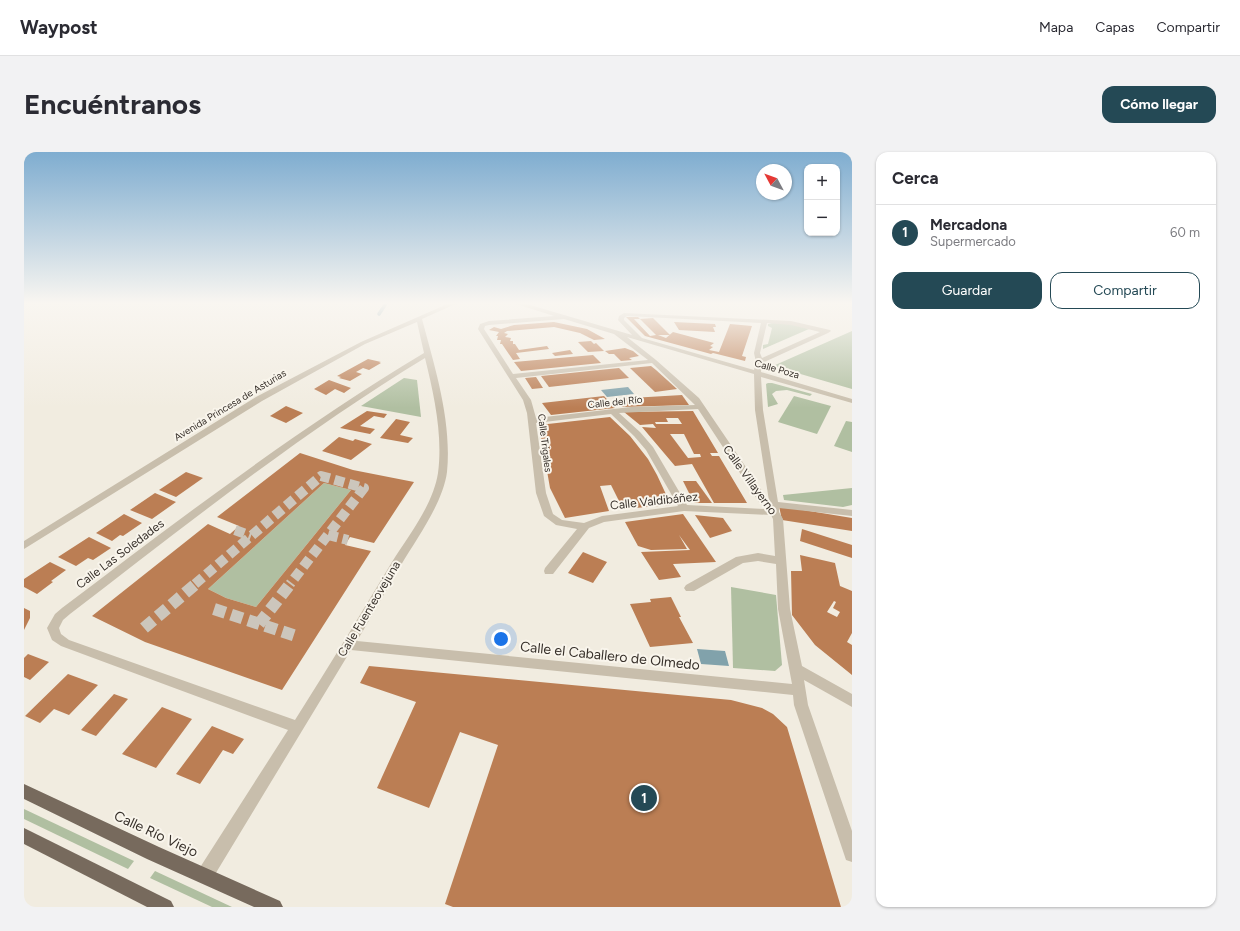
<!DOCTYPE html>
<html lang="es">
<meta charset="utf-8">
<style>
body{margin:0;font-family:Figtree,sans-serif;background:#f2f2f3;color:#2b2b33}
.controls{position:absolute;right:12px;top:12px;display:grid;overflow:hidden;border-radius:8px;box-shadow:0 1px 3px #0004}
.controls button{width:36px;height:36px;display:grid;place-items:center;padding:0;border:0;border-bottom:1px solid #e1e1e2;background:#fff;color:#2b2b33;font:20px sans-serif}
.compass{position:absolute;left:732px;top:12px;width:36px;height:36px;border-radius:50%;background:#fff;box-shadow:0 1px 3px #0004;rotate:311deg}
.you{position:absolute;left:477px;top:487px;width:14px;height:14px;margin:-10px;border:3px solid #fff;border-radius:50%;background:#1a73e8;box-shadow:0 0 0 6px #1a73e833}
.badge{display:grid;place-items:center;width:26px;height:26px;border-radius:50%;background:#244955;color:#fff;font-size:13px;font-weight:700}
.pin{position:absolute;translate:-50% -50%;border:2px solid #fff;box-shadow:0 1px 4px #0006}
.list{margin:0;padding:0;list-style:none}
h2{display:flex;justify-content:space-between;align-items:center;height:52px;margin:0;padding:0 16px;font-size:17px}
h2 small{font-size:13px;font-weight:400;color:#7c7c81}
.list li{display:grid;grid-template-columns:26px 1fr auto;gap:12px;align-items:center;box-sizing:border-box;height:56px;padding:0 16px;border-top:1px solid #e1e1e2}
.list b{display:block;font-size:15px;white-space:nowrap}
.list p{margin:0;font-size:13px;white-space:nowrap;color:#7c7c81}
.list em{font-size:13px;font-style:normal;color:#7c7c81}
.actions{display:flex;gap:8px;padding:12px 16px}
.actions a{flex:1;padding:9px 0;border:1px solid #244955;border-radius:12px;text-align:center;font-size:14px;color:#244955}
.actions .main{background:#244955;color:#fff}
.map{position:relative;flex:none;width:828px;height:755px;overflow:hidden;border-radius:12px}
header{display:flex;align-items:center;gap:24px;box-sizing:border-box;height:56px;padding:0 20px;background:#fff;border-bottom:1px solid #e1e1e2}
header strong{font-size:19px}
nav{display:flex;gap:22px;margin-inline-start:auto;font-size:14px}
.intro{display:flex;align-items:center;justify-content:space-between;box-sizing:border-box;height:96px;padding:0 24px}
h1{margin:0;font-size:28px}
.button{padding:10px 18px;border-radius:12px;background:#244955;color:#fff;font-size:14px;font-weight:700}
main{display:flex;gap:24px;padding:0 24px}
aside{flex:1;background:#fff;border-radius:12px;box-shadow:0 1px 3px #0004}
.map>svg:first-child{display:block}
</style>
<header>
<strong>Waypost</strong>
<nav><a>Mapa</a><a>Capas</a><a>Compartir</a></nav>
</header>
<div class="intro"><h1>Encuéntranos</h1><a class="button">Cómo llegar</a></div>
<main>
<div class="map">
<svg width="828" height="755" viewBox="0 0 828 755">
<rect width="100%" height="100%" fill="#f1ece0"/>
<g fill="#b0bfa1">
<polygon points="749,171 769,172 785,177 739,197 739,193 744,192 748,176 744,174 744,172"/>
<polygon points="828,179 828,237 749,214"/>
<polygon points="380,226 393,228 397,265 337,254"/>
<polygon points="744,231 748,231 788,242 786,244 763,238 752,239 748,242 754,252 744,255 742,232"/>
<polygon points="770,244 807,254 793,282 754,270"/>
<polygon points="822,269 828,270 828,300 810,294"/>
<polygon points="300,331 327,338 232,455 202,446 184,437"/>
<polygon points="828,336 828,353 819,355 760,348 759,343"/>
<polygon points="707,435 752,443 758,513 751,519 709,516"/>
<polygon points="0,657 110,709 104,717 0,667"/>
<polygon points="131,719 208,755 188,755 126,726"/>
</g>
<g fill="#81a2ab">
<polygon points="604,235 610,242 583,245 577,238"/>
<polygon points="673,497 701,499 705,514 677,512"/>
</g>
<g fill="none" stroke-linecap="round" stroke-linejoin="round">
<polyline stroke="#81a2ab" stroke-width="3.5" points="355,162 363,150"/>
</g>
<g fill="#bb7e54" fill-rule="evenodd">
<polygon points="602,165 614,165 616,167 610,167 626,184 632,183 616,167 629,166 646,183 634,183 642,186 649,180 690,191 686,194 689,195 685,198 695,200 706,172 728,174 718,204 722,205 721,209 689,201 687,202 621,184"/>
<polygon points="530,170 563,177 581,187 570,188 556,181 530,175 483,179 480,181 484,182 481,185 487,186 486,189 489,189 489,192 491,192 495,198 523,194 525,197 492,201 496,207 489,208 478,192 476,192 477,188 473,188 474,184 472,184 475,180 465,178 470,175 477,177 490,173"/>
<polygon points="650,170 691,172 692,175 689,175 691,180 655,178"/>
<polygon points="567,189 570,192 572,191 580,199 564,200 554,190"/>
<polygon points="601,196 609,199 615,204 605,206 608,208 597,209 590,202 585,202 581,199"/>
<polygon points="546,198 549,202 531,204 528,201"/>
<polygon points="569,203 577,211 497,219 490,210"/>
<polygon points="344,207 357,210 355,210 357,211 345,218 339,216 332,220 338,222 326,229 315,226 317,225 313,224"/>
<polygon points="627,214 632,218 653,237 631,240 606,216"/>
<polygon points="595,216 605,226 525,235 517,224"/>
<polygon points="512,225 519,236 518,236 508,237 501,226"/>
<polygon points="305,228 327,236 320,241 311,237 302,243 290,237"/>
<polygon points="658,243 665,253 596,255 590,247"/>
<polygon points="580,244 591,256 527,263 518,251"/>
<polygon points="262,254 279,261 262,271 246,264"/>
<polygon points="343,259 363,262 360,266 350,264 336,274 351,277 346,282 316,276"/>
<path d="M669 259 694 301H686L688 304H695L723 351H690L668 312 651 314 618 275 632 276 629 272 616 273 600 260ZM642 266H654L658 272H632L631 270H644ZM646 282H660L670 302H676L677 305 664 306Z"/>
<polygon points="586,265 606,284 624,307 633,323 647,353 599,357 587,333 576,334 585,359 541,366 526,336 515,273"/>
<polygon points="372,267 386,270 376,283 389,286 384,291 356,286"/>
<polygon points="315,285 329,289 331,287 348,292 327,308 298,299"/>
<path d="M276 301 329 318 390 330 350 391 326 385 321 393 347 399 258 538 121 490 68 464 184 372 206 382 215 374 193 365ZM300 331 327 338 232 455 202 446 184 437Z"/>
<polygon points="162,320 179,326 152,345 135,338"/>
<polygon points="659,329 672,329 688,351 670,351"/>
<polygon points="131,341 152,350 128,367 106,358"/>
<polygon points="755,354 828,366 828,379 758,368"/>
<polygon points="100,362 118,371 99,384 96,383 88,389 72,381"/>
<polygon points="659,362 692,410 649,412 657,425 635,428 617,400 666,398 655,383 663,397 627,398 614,394 601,370"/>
<polygon points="671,363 699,366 708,379 686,386"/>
<polygon points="778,377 828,393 828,406 776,389"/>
<polygon points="65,385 87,396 69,408 64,406 52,414 34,405"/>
<polygon points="559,400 583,410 569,431 544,421"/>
<path d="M776 403 811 411 816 434 828 439V481L823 490 828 493V523L791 493 768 463 767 419H778ZM810 449 812 450 809 456 816 460 813 465 803 460Z"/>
<polygon points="26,410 42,418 27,429 29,430 13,442 0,435 0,427"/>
<polygon points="647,445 657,465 655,465 669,491 626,495 606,452 627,450 626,447"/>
<polygon points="0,456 6,459 6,466 0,478"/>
<polygon points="4,502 25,510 6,528 0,525 0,506"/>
<polygon points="345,514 707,548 738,556 749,562 763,575 817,755 429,755 421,752 474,593 436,580 405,656 353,636 392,550 336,531"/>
<polygon points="44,522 74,533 45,563 30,557 16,571 1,564"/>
<polygon points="90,542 104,547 72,584 57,578"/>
<polygon points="138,555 168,567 132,616 98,602"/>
<polygon points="188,574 220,587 209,602 199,598 176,632 152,622"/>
</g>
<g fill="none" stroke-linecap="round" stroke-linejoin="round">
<g stroke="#ccc6bc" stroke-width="10" stroke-dasharray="10 5" stroke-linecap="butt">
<polyline points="211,378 227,384"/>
<polyline points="304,383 324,388"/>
<polyline points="171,432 297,324 340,336 266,432"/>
</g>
<g stroke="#ccc6bc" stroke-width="12" stroke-dasharray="12 6" stroke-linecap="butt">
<polyline points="190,457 275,485"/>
<polyline points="235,472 267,431"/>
<polyline points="120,476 173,431"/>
</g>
<path fill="#c8beac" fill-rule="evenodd" d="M428 150H436L398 167C411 216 428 269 423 320 419 351 393 386 377 413 362 438 348 464 333 489L768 532 754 457 752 412 734 409 719 411 670 439H662L660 436 662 433 712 405 734 401 751 404 749 367 747 363 660 359 580 370 565 376 529 422H521L520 419 521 416 553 377 532 373 520 364 512 341 503 261 499 248 454 177 456 172 465 169 530 164 486 150H496L608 183 594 168 595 164 600 161 767 169 806 178 807 179 804 181 738 211 737 220 828 247V251L737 225 739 258 754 350 828 358V364L755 356V360L759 367 766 457 778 514 828 542V555L780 528 784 553 828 679V710L822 708 820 702 770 553 769 543 327 498 187 729 181 731 175 729 173 723 175 717 264 578 37 494 28 488 23 476 31 462 38 456C156 367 273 277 400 201L393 170 341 192 238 249 0 397V389L232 245 337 190ZM603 164 737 171 730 201 732 210 730 218 618 186 600 168V166ZM540 167 590 182 624 208 489 222 460 177 461 174 465 173ZM743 171 767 173 796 180 738 206 736 201ZM603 185 730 222 731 258 745 349 675 246 632 208ZM401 206C410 243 419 283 414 321 409 353 385 383 368 410 336 463 304 516 271 568L45 488 37 482 35 476 39 468 46 462C162 373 276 282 401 206ZM628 211 671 253 607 255 512 266 507 248 492 226ZM674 257 735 350 741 357 663 353 629 295 616 280 595 261ZM587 262 610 284 622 298 654 354 578 364 560 371 538 368 529 362 522 341 512 271Z"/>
<g fill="#776a5d" fill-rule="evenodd">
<polygon points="0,632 135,695 256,749 259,755 230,755 123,707 0,647"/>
<polygon points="0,676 147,749 150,755 123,755 0,692"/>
</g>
</g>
<linearGradient id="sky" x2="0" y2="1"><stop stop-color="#7fadd0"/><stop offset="0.59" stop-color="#f9f6f1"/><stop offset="1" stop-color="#f9f6f1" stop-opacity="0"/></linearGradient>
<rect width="828" height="256" fill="url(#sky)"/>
<g text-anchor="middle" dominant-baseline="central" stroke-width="4" stroke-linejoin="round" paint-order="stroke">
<g font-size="10" fill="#37302a" stroke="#f9f5ec">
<text transform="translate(753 217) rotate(16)">Calle Poza</text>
<text transform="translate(591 250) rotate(-6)">Calle del Río</text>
<text transform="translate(206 253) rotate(-31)">Avenida Princesa de Asturias</text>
<text transform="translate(521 291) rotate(83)">Calle Trigales</text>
</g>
<g font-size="12" fill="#37302a" stroke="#f9f5ec">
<text transform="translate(726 328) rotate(54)">Calle Villayerno</text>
<text transform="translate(630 349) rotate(-6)">Calle Valdibáñez</text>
<text transform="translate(96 402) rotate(-37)">Calle Las Soledades</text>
<text transform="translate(345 457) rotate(-59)">Calle Fuenteovejuna</text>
</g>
<g font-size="14" fill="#37302a" stroke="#f9f5ec">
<text transform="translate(586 504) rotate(6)">Calle el Caballero de Olmedo</text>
<text transform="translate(132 682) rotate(25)">Calle Río Viejo</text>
</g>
</g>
</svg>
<div class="controls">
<button>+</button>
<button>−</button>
</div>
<svg class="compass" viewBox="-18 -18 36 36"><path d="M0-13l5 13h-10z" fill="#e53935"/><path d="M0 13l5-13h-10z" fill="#7c7c81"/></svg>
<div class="you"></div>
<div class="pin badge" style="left:620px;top:646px">1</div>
</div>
<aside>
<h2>Cerca<small></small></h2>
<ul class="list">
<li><span class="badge">1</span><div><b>Mercadona</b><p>Supermercado</p></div><em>60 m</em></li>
</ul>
<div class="actions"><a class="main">Guardar</a><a>Compartir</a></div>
</aside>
</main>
